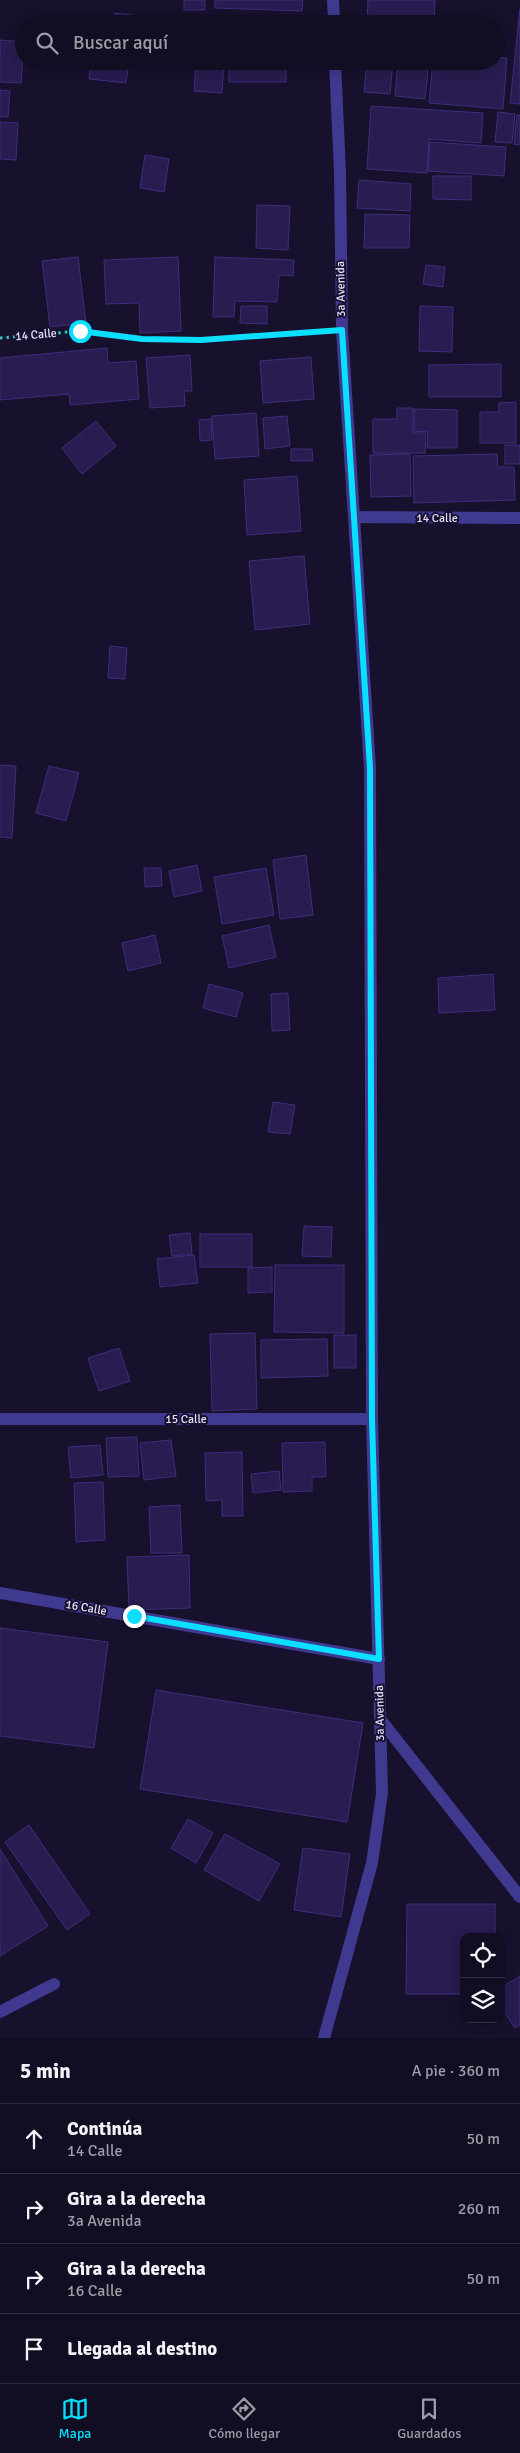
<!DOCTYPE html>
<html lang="es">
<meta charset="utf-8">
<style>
body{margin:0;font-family:Signika,sans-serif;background:#1a162a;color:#f1f3f6}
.controls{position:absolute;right:15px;bottom:15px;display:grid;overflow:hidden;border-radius:10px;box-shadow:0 2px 12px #0003}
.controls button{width:45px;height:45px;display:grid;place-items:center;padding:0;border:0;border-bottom:1px solid #302d40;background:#110d22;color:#f1f3f6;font:25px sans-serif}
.stop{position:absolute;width:15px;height:15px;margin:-11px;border:4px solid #0adfff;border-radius:50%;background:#fff}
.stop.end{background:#0adfff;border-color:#fff;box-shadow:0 1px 5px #0008}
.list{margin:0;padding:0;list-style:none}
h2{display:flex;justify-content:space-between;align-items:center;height:65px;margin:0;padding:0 20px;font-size:21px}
h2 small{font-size:16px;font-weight:400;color:#9c9ca5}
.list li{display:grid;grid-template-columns:32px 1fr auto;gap:15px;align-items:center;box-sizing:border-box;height:70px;padding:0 20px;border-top:1px solid #302d40}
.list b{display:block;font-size:19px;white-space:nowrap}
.list p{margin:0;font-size:16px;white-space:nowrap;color:#9c9ca5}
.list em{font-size:16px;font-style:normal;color:#9c9ca5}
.icon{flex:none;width:28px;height:28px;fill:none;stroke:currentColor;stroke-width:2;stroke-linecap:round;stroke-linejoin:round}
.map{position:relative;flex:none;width:520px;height:2038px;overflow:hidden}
.search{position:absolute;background:#110d22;box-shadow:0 2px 12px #0003;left:15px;right:15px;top:15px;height:55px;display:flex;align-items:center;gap:12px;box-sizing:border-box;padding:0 18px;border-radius:28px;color:#9c9ca5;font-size:19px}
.sheet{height:345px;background:#110d22}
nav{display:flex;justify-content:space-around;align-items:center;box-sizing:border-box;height:70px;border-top:1px solid #302d40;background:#110d22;font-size:14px;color:#9c9ca5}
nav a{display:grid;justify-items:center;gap:2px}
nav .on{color:#0adfff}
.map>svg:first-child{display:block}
</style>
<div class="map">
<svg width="520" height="2038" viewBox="0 0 520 2038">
<rect width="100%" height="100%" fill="#17112e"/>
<g fill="#281c50" stroke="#3f2d7d">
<rect x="184" y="0" width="21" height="10"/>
<polygon points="215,0 303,0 302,11 215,8"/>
<polygon points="368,0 435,0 434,24 367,24"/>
<polygon points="520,9 520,104 510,103"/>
<polygon points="115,13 138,16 137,24 113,24"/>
<polygon points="203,21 227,22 227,24 203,24"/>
<rect x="229" y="22" width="57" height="2"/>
<polygon points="0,40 24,42 21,83 0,82"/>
<polygon points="496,57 507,58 503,109 429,103 433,61 496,61"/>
<polygon points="91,61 129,61 126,83 89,79"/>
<polygon points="196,61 224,61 222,93 194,91"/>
<rect x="229" y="61" width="57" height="21"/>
<polygon points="367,61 393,61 390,94 364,92"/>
<polygon points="398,61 429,61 425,99 395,96"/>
<polygon points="0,90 10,91 8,117 0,117"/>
<polygon points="371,106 483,113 481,143 429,139 427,173 367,169"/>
<polygon points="498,112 515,114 512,143 495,142"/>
<polygon points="517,115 520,115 520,145 514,144"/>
<polygon points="0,122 18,123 16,160 0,159"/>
<polygon points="430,142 506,147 504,176 428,171"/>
<polygon points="145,155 169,159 164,192 140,188"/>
<polygon points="433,176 471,176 471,200 433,199"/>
<polygon points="359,180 411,184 410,211 357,208"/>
<polygon points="257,205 290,206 288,250 256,248"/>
<polygon points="365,214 410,215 409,248 364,248"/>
<polygon points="78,257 86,323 50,327 42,261"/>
<polygon points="178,257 181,331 140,333 139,303 106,304 104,260"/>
<polygon points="215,257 294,260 293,276 279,275 277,302 235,301 234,317 213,317"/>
<polygon points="426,265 445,267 443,287 423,284"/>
<polygon points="241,306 267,306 267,324 240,323"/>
<polygon points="420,306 453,307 452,352 419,351"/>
<polygon points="107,348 108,363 136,361 139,399 70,405 69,394 0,400 0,358"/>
<polygon points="190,355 192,391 184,391 185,406 150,408 146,358"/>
<polygon points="311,357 314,399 263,403 260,361"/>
<polygon points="501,364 501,397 429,397 429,365"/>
<polygon points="516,402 516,443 480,443 480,412 499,412 499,403"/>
<polygon points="397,408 413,408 413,433 426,433 425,453 373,453 373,419 397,419"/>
<polygon points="414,409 457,410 457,448 427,448 428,431 414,432"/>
<polygon points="256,413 259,456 215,459 212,416"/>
<polygon points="287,416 290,446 265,449 263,418"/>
<polygon points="211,419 212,440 200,441 199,420"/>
<polygon points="96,421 116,446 82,474 62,448"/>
<rect x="505" y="445" width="15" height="19"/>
<polygon points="291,449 312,449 313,461 291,461"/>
<polygon points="410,454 411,496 371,497 370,455"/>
<polygon points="497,454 498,467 514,467 515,500 414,503 413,456"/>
<polygon points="297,476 301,531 247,535 244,480"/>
<polygon points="304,556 310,624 255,630 249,561"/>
<polygon points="110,646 127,648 125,679 108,678"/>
<polygon points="0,765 16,766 12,838 0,837"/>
<polygon points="49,766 79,773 66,821 36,813"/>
<polygon points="306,855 313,915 280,919 273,860"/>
<polygon points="197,865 202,891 174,897 169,871"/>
<polygon points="144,868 161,868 162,886 145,887"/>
<polygon points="266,868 274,915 222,924 214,877"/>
<polygon points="269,925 276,957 229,968 222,936"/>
<polygon points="155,935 161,963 128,971 122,943"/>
<polygon points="493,974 495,1010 439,1013 438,978"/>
<polygon points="209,984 243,993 236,1017 203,1008"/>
<polygon points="288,993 290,1030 272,1031 271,994"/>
<polygon points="273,1102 295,1105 290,1134 268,1132"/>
<polygon points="304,1226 332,1227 331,1257 302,1256"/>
<polygon points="190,1233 192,1254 172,1256 169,1235"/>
<rect x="200" y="1234" width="52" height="33"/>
<polygon points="194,1255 198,1283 160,1287 157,1259"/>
<polygon points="275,1265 344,1265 344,1333 274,1332"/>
<polygon points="272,1267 272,1292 248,1293 248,1268"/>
<polygon points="255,1333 257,1409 212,1411 210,1334"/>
<rect x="334" y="1335" width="22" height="33"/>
<polygon points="327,1339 328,1376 261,1378 261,1340"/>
<polygon points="119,1348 130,1381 99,1391 88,1358"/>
<polygon points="137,1437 139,1476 108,1477 106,1438"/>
<polygon points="171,1440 176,1476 144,1480 140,1443"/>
<polygon points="325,1442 326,1477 312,1477 312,1491 283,1492 282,1443"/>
<polygon points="100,1445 103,1475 71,1478 68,1447"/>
<polygon points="242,1452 243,1516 222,1516 222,1500 206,1501 205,1453"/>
<polygon points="279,1471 281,1490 253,1493 251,1474"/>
<polygon points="103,1482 105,1540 76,1542 74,1483"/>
<polygon points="180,1505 182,1553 151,1553 149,1507"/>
<polygon points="189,1555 190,1608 129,1610 127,1557"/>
<polygon points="0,1628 108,1642 94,1748 0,1736"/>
<polygon points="156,1690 363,1723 347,1822 140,1789"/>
<polygon points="188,1819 213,1833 196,1863 171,1848"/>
<polygon points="29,1825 90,1914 67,1930 5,1842"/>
<polygon points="225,1834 280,1864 259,1901 204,1870"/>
<polygon points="303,1848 350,1854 341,1917 294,1910"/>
<polygon points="0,1849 48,1926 0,1956"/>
<polygon points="407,1904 495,1904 495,1937 464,1937 464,1994 406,1994"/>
<polygon points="520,1976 520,2025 515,2028 501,2007 501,1988"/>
</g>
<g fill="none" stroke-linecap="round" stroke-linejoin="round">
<polyline stroke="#2bc6c1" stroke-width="3" stroke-dasharray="2.5 4" stroke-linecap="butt" points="0,338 80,331 142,339 201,340 319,331"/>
<g stroke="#3f3a8f" stroke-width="12">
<polyline points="333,0 334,24"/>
<polyline points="354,517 520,518"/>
<polyline points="0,1419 372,1419"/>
<polyline points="0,1593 379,1659"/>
<polyline points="380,1719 520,1897"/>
<polyline points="0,2012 54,1984"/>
<polyline points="324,2038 372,1863 382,1793 372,1419 370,768 342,330 340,173 335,61"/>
</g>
</g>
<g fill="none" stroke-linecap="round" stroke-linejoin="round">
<polyline stroke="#0adfff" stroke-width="6" points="80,331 142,339 201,340 342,330 370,768 372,1419 379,1659 134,1616"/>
</g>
<g text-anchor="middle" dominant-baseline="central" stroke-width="4" stroke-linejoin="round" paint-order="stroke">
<g font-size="12" fill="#e3deff" stroke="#17112e">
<text transform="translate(341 289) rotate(-91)">3a Avenida</text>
<text transform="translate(36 335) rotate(-5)">14 Calle</text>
<text x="437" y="518">14 Calle</text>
<text x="186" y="1419">15 Calle</text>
<text transform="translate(86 1608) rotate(10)">16 Calle</text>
<text transform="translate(380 1713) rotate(-91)">3a Avenida</text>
</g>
</g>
</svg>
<div class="controls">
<button><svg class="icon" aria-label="locate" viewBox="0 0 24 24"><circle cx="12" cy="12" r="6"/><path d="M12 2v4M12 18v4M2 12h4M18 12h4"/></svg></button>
<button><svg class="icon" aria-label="layers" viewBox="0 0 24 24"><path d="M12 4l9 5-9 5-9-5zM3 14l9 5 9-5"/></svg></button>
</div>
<div class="stop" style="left:80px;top:331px"></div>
<div class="stop end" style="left:134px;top:1616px"></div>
<div class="search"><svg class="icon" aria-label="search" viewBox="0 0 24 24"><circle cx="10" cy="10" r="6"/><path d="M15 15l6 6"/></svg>Buscar aquí</div>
</div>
<section class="sheet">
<h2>5 min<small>A pie · 360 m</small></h2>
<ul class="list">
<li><svg class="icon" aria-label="ahead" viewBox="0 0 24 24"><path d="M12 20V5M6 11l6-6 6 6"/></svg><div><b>Continúa</b><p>14 Calle</p></div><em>50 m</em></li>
<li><svg class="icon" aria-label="right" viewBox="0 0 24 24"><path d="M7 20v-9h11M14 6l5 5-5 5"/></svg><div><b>Gira a la derecha</b><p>3a Avenida</p></div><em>260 m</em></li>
<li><svg class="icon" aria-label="right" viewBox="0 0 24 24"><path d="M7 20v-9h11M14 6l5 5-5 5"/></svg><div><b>Gira a la derecha</b><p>16 Calle</p></div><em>50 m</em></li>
<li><svg class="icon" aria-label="arrive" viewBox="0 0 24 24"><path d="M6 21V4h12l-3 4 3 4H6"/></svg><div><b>Llegada al destino</b></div></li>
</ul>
</section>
<nav>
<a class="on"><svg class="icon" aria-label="map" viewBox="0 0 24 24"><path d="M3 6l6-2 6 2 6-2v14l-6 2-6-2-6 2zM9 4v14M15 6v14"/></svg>Mapa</a>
<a><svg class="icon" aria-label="directions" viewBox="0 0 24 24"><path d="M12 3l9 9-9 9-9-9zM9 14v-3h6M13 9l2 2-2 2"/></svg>Cómo llegar</a>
<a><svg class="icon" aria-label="saved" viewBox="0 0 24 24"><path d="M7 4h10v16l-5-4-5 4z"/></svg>Guardados</a>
</nav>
